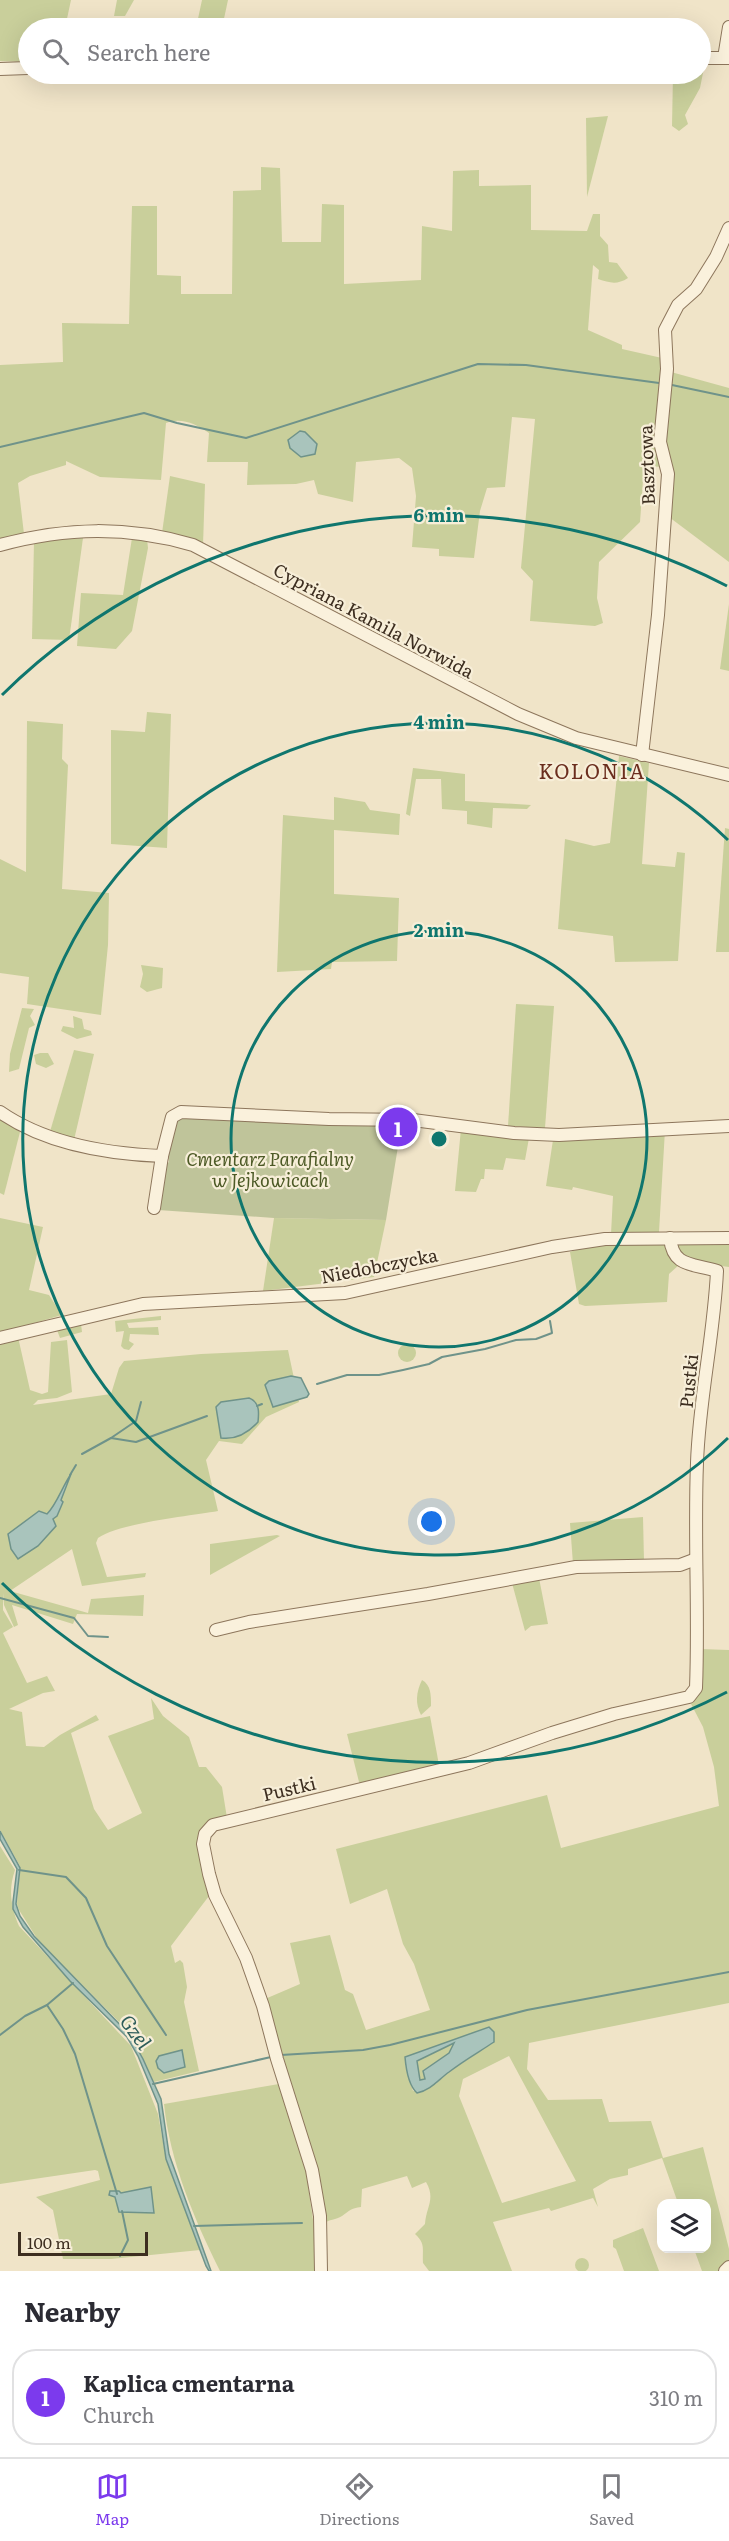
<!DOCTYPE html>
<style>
body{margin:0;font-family:Literata,serif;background:#f2f2f3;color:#2b2b33}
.controls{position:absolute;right:18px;bottom:18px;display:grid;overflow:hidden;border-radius:12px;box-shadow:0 6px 24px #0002}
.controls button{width:54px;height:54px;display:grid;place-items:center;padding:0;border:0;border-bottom:2px solid #e1e1e2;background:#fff;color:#2b2b33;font:30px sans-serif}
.scale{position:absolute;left:18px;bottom:15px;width:130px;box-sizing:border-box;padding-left:6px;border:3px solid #3d2e20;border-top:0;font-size:16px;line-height:21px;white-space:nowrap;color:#3d2e20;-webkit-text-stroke:4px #f7eed8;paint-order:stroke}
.you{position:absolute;left:432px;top:1522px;width:21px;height:21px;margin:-15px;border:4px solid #fff;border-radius:50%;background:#1a73e8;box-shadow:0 0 0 9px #1a73e833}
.badge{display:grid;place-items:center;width:39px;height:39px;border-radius:50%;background:#7c3aed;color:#fff;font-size:20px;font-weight:700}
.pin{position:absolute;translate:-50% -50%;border:3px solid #fff;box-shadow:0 2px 6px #0006}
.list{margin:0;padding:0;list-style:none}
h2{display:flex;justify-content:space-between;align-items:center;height:78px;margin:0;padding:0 24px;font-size:26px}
h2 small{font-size:20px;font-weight:400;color:#7c7c81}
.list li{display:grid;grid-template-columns:39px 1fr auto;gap:18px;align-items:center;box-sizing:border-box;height:96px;margin:0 12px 12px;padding:0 12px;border:2px solid #e1e1e2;border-radius:24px}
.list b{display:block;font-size:22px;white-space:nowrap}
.list p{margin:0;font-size:20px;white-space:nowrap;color:#7c7c81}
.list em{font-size:20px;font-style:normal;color:#7c7c81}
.icon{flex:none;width:33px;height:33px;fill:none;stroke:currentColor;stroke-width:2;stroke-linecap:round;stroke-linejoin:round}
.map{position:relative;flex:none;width:729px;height:2271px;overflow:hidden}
.search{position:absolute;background:#fff;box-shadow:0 6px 24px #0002;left:18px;right:18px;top:18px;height:66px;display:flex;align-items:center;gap:15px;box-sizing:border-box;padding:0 21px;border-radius:33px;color:#7c7c81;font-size:22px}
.sheet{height:186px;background:#fff}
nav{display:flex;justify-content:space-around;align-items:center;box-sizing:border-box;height:84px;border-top:2px solid #e1e1e2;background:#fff;font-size:16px;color:#7c7c81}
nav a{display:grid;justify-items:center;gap:3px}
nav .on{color:#7c3aed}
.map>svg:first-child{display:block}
</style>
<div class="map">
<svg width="729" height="2271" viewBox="0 0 729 2271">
<rect width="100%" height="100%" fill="#f0e4c8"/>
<g fill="#c9cf9b" fill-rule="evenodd">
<polygon points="0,0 71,0 65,28 28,28 28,62 0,61"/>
<polygon points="117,0 134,0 125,16 114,16"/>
<polygon points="202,0 228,0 222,28 196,28"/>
<polygon points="705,63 700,88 685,115 688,124 679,131 672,126 673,74 700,74 701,64"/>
<polygon points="608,116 587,197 586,118"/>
<path d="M261 167 280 168 282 242H321L322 204 344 205V284L421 280 422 226 452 231 453 171 479 170V186L531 185V230L587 231 593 214H600V236L608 245 609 262 617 263 628 278C617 285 610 283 598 279L599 270 593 265 588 330 622 345V349L662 358 664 467 644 466 640 522 599 562 597 598 603 623 595 626 530 621 533 581 521 568 535 419 512 417 505 487 487 488 480 511 474 558 439 556V549L412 547 416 496 412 468 399 458 356 462 353 502 318 494 314 480 296 484 247 485 248 462H207L209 433C196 424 181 417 166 423L161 480 100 477 66 461V465L30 476 18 483 24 534 0 540V365L63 362 62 323 129 324 132 206H157V275L181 276V294H232L233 191 261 190Z"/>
<polygon points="671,372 729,388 729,562 669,517 665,438"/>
<polygon points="170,476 205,484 203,546 162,533"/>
<polygon points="83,538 69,640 32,639 34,541"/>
<polygon points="132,538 147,539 148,548 132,631 116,649 77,646 81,593 123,595"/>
<polygon points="729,604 729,671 720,669"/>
<polygon points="147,712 171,714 167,848 111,844 111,730 145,732"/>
<polygon points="27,721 63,724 62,759 68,765 62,889 109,893 108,945 101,1015 27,1004 29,977 0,973 0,859 26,872"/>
<polygon points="619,756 649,763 642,864 675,867 677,852 685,853 678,961 615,962 613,936 558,929 565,839 594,846 610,843"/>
<polygon points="413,768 465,774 465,801 531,805 527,809 493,808 492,828 467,824 467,811 442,809 441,779 416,779 410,816 406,814"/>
<polygon points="334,797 365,802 370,810 400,814 399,835 334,830 334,894 399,898 397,961 332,962 331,969 277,972 283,815 334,820"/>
<polygon points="725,828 729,829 729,952 716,952"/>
<polygon points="141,965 163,968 162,988 147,992 140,987 143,974"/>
<polygon points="516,1004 554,1006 545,1128 508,1126"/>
<polygon points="22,1008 34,1009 30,1016 35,1025 29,1028 19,1069 9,1072 10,1054"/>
<polygon points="73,1016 82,1019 84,1029 91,1031 92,1035 77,1039 61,1031 63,1026 74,1028"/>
<polygon points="74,1050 94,1054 74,1140 49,1135"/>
<polygon points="40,1053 48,1053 54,1064 46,1068 36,1064 34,1055"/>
<polygon points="0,1118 20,1132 4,1195 0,1193"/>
<polygon points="461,1129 529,1138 525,1160 506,1158 503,1170 485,1169 484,1179 481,1179 476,1192 455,1191"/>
<polygon points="665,1130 659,1232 611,1234 613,1196 573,1187 572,1190 546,1186 553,1140"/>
<polygon points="0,1218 43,1227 29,1290 49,1295 62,1315 0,1333"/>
<polygon points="274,1218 386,1220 374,1277 263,1291"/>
<polygon points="667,1241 680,1264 669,1274 667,1302 585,1306 579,1304 570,1252 591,1245"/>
<polygon points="729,1241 729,1267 699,1263 679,1253 676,1242"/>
<polygon points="161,1316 161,1320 127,1323 129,1328 158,1327 159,1335 130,1334 129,1341 134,1344 129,1350 124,1349 121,1346 124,1331 116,1332 115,1321"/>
<polygon points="81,1324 82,1332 60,1338 57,1330"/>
<path d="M18 1337 30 1390 42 1394 48 1392 51 1342 67 1340 72 1392 57 1398 38 1400 33 1405 111 1394 119 1368 124 1361 201 1354 288 1350 299 1402 266 1417 242 1444 219 1441 206 1460 218 1511C190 1516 119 1523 98 1538L96 1543 107 1577 146 1573 145 1577 82 1586 72 1549 10 1591 88 1613 91 1599 144 1595 143 1616 77 1614 73 1624 12 1605 18 1625 14 1627 4 1605 3 1593V1610L13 1627 3 1633 27 1683 47 1676 55 1691 43 1693 9 1709 22 1712 26 1746 44 1747 60 1735 96 1715 99 1720 71 1733 94 1809 108 1830 142 1813 108 1736 154 1719 151 1698 163 1716 189 1737 199 1767H206L222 1787 227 1818 199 1833 212 1892 171 1946 175 1963 180 1960 183 1963 187 1987 184 2002 199 2071 154 2082 128 2031 38 1940 19 1910 17 1904 20 1866 0 1830V1343ZM39 1511 19 1558H18L11 1549 28 1520Z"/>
<circle cx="407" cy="1353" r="9"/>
<polygon points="643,1517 644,1560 573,1564 570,1523"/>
<polygon points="277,1535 280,1536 210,1575 210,1544"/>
<polygon points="539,1578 548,1624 531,1626 525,1631 512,1583"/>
<path d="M700 1649 729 1650V2003L529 2043 527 2069 548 2100 602 2099 609 2122 651 2121 663 2158 703 2147 729 2249V2264L719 2271H702L694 2249 706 2248V2204L678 2203 662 2158 628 2169V2175L610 2179 593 2189 598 2207 593 2198 551 2211 549 2208 493 2222 512 2271H429L423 2263C422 2249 426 2244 415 2234L425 2224C426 2207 436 2199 426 2182L412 2188 407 2176 362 2189 361 2207C351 2208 349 2211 342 2216 336 2220 329 2219 323 2224L300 2117 265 1999 300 1984 290 1943 330 1935 345 1990 353 1994 366 2030 430 2010 414 1964 403 1944 387 1889 350 1904 336 1849 547 1795 561 1848 719 1806 714 1767 703 1727 690 1702ZM489 2028 494 2042 447 2073 436 2084 413 2091 406 2069 405 2057ZM509 2056 576 2181 502 2203 459 2096 463 2079Z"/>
<path d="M422 1680C431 1685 431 1695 431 1706L421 1715C415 1704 416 1692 422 1680Z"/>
<polygon points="430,1716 439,1765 360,1786 347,1734"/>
<path d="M0 1846 15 1870C8 1890 11 1907 19 1926L131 2046 158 2114 166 2159 200 2250 111 2259H63L53 2210 36 2197 100 2180 98 2171 95 2170 0 2184Z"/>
<polygon points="456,2042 449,2053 423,2071 425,2079 420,2080 417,2061"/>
<path d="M279 2084 305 2164 315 2234V2271H220C194 2219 170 2162 164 2104Z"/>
<polygon points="643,2228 659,2271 624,2271 616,2249 613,2247 613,2240"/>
<circle cx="582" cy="2265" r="7"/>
</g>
<polygon fill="#bfc49a" points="178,1118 402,1122 386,1220 274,1218 158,1210 165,1165 169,1162 168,1153"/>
<g fill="#a9c4bc" stroke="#6f938a" stroke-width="1.5" fill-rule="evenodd">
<polygon points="300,431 305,432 317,444 315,454 301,457 290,448 288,440"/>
<polygon points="291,1376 301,1378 309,1394 307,1397 273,1407 265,1385 269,1381"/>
<path d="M249 1398C260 1402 259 1413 258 1422 248 1433 236 1440 221 1438L216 1407 221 1402Z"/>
<path d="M71 1474 61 1500 63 1502 57 1516 53 1519 56 1526 38 1546 18 1559 11 1549 8 1534 39 1511 47 1514C57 1504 62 1487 71 1474Z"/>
<polygon points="0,1831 20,1868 16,1904 20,1916 34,1936 129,2034 143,2059 161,2099 169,2154 211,2271 209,2271 206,2266 166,2159 158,2104 138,2056 127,2037 70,1981 23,1927 13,1909 13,1902 17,1869 0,1839"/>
<path d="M489 2027 494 2032V2042C479 2052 463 2061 449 2072 438 2080 431 2090 417 2093 408 2085 406 2069 405 2057ZM454 2043 449 2053 423 2071 425 2079 420 2080 417 2061Z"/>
<polygon points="182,2050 185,2067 164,2073 158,2068 156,2061 159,2056"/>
<polygon points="151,2187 154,2213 119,2212 115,2197 109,2195 110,2191 119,2191 121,2193"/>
</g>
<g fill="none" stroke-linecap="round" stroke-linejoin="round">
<g stroke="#6f938a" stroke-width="2">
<polyline points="672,385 729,397"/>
<polyline points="0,447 144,413 177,423 246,438 478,364 526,365 659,383"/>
<polyline points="317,1384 347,1375 379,1375 403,1370 429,1364 442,1357 485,1349 516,1340 536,1339 552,1333 550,1321"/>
<polyline points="257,1406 262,1404"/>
<polyline points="111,1438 136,1421 141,1402"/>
<polyline points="82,1454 111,1438 136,1442 207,1416"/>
<polyline points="70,1475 76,1465"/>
<polyline points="0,1598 74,1618 88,1636 108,1637"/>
<polyline points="19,1870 66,1877 86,1898 107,1946 166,2035"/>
<polyline points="47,2005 63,2029 75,2054 117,2194"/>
<polyline points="0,2035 25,2016 47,2005 73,1983"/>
<polyline points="281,2055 363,2050 390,2045 527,2010 729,1972"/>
<polyline points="153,2084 271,2057"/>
<polyline points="194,2226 302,2223"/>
<polyline points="120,2256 128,2240 122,2211"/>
</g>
<defs>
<g id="minor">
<polyline points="700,58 729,58"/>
<polyline points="724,58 729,27"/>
<polyline points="0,69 28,68"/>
<path d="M0 545C67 527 127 526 193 545L518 714 576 738 729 775"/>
<polyline points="642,755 658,615 668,474 660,442 667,369 665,330 678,305 696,289 716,257 729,228"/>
<path d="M0 1112C46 1144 108 1154 162 1156"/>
<polyline points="154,1208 162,1156 172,1117 181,1112 329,1119 413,1120 514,1133 559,1135 729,1126"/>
<polyline points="0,1338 143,1304 345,1293 552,1247 605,1239 729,1238"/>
<polyline points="216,1630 249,1622 428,1594 576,1567 680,1565 696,1559"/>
<path d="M321 2271 320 2216 312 2170 277 2059 263 2006 246 1958 215 1895 209 1874 203 1844 205 1834 213 1825 469 1763 552 1733 614 1714 689 1697 696 1688C699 1613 694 1538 697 1463 699 1399 714 1336 717 1271 693 1263 673 1268 670 1238"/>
<polyline points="725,2271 729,2267"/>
</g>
</defs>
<use href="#minor" stroke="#8d765c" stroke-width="14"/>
<use href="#minor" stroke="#faf1dc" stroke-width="12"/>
</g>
<g fill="none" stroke="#0f766e" stroke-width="3">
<circle cx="439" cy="1139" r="208"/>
<path d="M728 1438A416 416 0 1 1 728 840"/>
<path d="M727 1692A623 623 0 0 1 2 1583M2 695A623 623 0 0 1 727 586"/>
</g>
<g text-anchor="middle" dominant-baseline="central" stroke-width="4.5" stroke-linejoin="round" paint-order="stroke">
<g font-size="18" fill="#3d2e20" stroke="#f7eed8">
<text transform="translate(646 465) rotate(-92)">Basztowa</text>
<text transform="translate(374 620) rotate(28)">Cypriana Kamila Norwida</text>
<text transform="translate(379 1265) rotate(-11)">Niedobczycka</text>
<text transform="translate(688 1381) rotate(-84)">Pustki</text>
<text transform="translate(289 1788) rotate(-13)">Pustki</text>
</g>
<g font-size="18" font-style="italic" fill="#4d5a26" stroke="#f7eed8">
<text x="270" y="1158">Cmentarz Parafialny<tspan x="270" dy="21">w Jejkowicach</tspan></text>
</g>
<g font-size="20" letter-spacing="1.5" fill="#6b2e1e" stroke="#f7eed8">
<text x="592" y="770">KOLONIA</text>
</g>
<g font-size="20" font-style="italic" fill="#2f5d5a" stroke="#f7eed8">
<text transform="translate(137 2031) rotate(54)">Gzel</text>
</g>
</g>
<circle cx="439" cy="1139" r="9" fill="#0f766e" stroke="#f7eed8" stroke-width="3"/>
<g font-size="18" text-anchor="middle" font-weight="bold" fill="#0f766e" stroke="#f7eed8" stroke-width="4.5" stroke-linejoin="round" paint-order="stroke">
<text x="439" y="522">6 min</text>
<text x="439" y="729">4 min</text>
<text x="439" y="937">2 min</text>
</g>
</svg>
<div class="controls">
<button><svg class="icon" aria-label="layers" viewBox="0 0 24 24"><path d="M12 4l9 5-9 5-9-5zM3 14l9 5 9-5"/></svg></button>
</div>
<div class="scale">100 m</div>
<div class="you"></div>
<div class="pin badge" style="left:398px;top:1127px">1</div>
<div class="search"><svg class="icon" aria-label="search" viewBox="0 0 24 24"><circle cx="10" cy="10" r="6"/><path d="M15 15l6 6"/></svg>Search here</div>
</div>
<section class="sheet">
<h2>Nearby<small></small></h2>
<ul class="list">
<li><span class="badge">1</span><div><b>Kaplica cmentarna</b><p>Church</p></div><em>310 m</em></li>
</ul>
</section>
<nav>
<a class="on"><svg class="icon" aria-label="map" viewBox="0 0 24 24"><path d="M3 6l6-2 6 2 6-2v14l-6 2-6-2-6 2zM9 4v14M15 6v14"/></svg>Map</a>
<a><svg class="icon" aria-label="directions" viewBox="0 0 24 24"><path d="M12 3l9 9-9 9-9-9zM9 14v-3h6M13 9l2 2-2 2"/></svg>Directions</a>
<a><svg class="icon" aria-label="saved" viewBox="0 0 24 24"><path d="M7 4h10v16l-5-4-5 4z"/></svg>Saved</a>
</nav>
